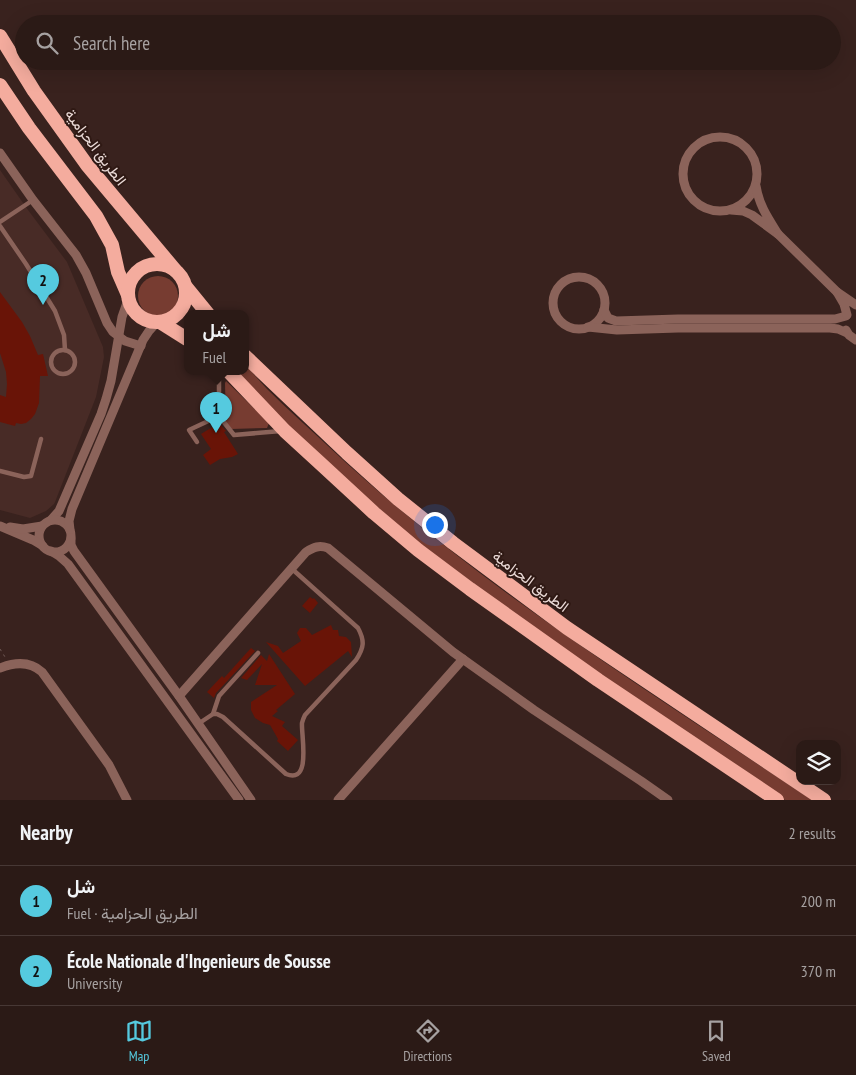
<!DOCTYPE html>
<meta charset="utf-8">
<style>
body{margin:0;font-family:"PT Sans Narrow",Vazirmatn,sans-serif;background:#372723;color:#f1f3f6}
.controls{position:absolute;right:15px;bottom:15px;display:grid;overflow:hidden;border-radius:10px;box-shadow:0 5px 20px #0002}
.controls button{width:45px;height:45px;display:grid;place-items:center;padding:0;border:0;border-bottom:1px solid #473835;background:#2b1a16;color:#f1f3f6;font:25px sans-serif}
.you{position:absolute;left:434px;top:524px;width:18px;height:18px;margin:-12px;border:4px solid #fff;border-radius:50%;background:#1a73e8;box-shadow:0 0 0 8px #1a73e833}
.badge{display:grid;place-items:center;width:32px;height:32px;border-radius:50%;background:#55cadf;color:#111;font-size:16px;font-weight:700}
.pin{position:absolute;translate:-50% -41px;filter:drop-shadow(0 1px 2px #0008)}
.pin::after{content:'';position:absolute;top:26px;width:18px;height:15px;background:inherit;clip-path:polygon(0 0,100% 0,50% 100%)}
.popup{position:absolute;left:184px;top:310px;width:65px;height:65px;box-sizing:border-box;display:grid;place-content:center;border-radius:10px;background:#2b1a16;filter:drop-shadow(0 1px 4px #0005);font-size:16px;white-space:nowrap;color:#a6a1a1}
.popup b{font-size:19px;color:#f1f3f6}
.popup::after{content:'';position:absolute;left:50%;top:100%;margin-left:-10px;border:10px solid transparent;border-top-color:#2b1a16}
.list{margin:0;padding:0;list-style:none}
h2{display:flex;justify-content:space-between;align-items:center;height:65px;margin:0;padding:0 20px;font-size:21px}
h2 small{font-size:16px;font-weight:400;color:#a6a1a1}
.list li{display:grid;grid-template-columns:32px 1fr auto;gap:15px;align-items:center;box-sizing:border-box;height:70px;padding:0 20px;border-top:1px solid #473835}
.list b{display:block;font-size:19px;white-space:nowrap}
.list p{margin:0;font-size:16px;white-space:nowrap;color:#a6a1a1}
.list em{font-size:16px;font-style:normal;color:#a6a1a1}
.icon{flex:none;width:28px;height:28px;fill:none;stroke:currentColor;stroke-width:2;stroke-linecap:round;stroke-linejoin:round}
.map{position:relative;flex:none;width:856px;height:800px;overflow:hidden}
.search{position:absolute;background:#2b1a16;box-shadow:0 5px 20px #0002;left:15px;right:15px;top:15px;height:55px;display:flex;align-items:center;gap:12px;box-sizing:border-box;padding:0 18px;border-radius:28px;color:#a6a1a1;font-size:19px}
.sheet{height:205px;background:#2b1a16}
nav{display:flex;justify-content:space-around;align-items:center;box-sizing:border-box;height:70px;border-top:1px solid #473835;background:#2b1a16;font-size:14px;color:#a6a1a1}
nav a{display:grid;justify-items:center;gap:2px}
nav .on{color:#55cadf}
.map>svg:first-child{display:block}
</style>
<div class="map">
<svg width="856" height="800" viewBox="0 0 856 800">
<rect width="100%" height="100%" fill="#39221e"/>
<polygon fill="#482b26" points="0,170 28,210 67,262 103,347 104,357 96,397 55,502 54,504 46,511 30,518 0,510"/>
<g fill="#773c31">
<circle cx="158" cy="296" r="20"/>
<path d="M245 364C252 372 259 381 267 389 287 409 308 427 328 446 474 583 645 689 812 800H785L581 664 426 550 298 437 235 372H245Z"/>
<polygon points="226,381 269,423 267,428 231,429 226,423 225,383"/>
</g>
<g fill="#691407">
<polygon points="0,292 22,322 30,336 38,355 43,354 48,376 40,376 39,403 35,414 31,419 26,423 21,424 16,423 15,426 0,422 0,395 6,397 7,384 6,372 0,353"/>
<polygon points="219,423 226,431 224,432 238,454 232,457 220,459 210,465 203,455 211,449 201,434"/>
<polygon points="310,597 313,599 314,598 318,603 310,613 302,606"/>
<polygon points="331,625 333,630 338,630 339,636 346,637 351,642 352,657 348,651 305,686 266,642 278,646 283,653 301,641 297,633 300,628 306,628 312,635"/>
<polygon points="251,648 255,651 216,693 214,698 207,692 222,676 224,678"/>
<polygon points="269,654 295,694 276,710 278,711 272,716 285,722 282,726 298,740 288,751 277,741 278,739 270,725 263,723 255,718 251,710 251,702 277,685 255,685 262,664 247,680 241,678 261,655 267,661"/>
</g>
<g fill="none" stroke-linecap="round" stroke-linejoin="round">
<polyline stroke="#705b57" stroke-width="1" stroke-dasharray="2.5 4" stroke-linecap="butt" points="0,649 5,657"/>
<g stroke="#8b635a" stroke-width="4.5">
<polyline points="0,222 33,200"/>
<polyline points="0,226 26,264 55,311 64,335 65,350"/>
<circle cx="63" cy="362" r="12"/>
<polyline points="219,372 219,416 234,435 281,431"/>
<polyline points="197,442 189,430 219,416"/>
<polyline points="0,471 24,477 31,476 41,439"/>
<path d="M213 714H217L223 717 286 774C312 785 301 735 302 723 303 719 303 719 305 715L356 660C364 648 365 641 358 628L291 568"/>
<polyline points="198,724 213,714 219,696 258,653"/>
</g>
<g stroke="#8b635a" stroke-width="9">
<circle cx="720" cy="174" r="37"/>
<polyline points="0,153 33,200 76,255 86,273 107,323 113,332 125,341 141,346"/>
<path d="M731 210 743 211 752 215 778 234C768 218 759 205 756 186"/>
<polyline points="778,234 837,292"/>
<circle cx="579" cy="303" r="26"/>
<polyline points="604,310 608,318 616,321 678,319 835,319 846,316"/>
<polyline points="847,315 844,304 837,292 856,305"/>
<polyline points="588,327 617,330 678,328 830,328 838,329 847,333"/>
<polyline points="846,330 849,335 856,340"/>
<polyline points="51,520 59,511 101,414 106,399 111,381 122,317 129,297"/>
<circle cx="55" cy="536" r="16"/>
<polyline points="0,526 33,540 43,546"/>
<polyline points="10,527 23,529 42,526"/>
<polyline points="70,530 69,521 72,509 143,340 149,331 157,322"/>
<polyline points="71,538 71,545 74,551 179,696 251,800"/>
<polyline points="51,551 59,556 68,564 239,800"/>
<path d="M0 668C15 662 30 661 42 672L109 765 127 800"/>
<path d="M179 696 306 552C314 547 319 545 328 548L453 652 534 710 641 781 668 800"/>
<polyline points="338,800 463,659"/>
</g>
<g stroke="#f4ac9e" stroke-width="14">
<polyline points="0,36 34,91 87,165 175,270"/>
<polyline points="0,85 29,128 96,216 112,245 118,272 128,295"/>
<circle cx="157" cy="293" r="29"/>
<polyline points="186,287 208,314"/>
<polyline points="160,322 187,339"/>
<polyline points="245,356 347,453 398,499 453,543 567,628 824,800"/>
<polyline points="229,372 285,431 321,464 374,513 418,550 470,589 598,680 777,800"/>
</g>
</g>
<g text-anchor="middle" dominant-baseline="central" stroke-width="4" stroke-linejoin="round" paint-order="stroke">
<g font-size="15" fill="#ecdcd9" stroke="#2f1914">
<text transform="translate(96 147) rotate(53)">الطريق الحزامية</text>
<text transform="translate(531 581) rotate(37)">الطريق الحزامية</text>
</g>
</g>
</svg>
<div class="controls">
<button><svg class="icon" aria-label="layers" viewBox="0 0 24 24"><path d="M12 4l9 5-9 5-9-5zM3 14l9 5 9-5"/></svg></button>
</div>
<div class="you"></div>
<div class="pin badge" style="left:216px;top:433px">1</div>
<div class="popup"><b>شل</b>Fuel</div>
<div class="pin badge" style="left:43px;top:305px">2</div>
<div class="search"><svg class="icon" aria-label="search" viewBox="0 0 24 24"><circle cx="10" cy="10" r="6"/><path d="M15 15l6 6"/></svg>Search here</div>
</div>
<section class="sheet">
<h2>Nearby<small>2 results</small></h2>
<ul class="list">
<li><span class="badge">1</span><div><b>شل</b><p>Fuel · الطريق الحزامية</p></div><em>200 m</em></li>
<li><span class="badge">2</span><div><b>École Nationale d'Ingenieurs de Sousse</b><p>University</p></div><em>370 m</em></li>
</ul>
</section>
<nav>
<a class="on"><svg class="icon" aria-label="map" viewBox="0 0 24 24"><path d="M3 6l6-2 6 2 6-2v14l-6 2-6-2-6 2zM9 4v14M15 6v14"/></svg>Map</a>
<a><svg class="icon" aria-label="directions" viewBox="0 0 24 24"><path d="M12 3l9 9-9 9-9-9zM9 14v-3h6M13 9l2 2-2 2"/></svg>Directions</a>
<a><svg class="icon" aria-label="saved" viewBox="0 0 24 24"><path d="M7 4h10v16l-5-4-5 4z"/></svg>Saved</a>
</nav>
